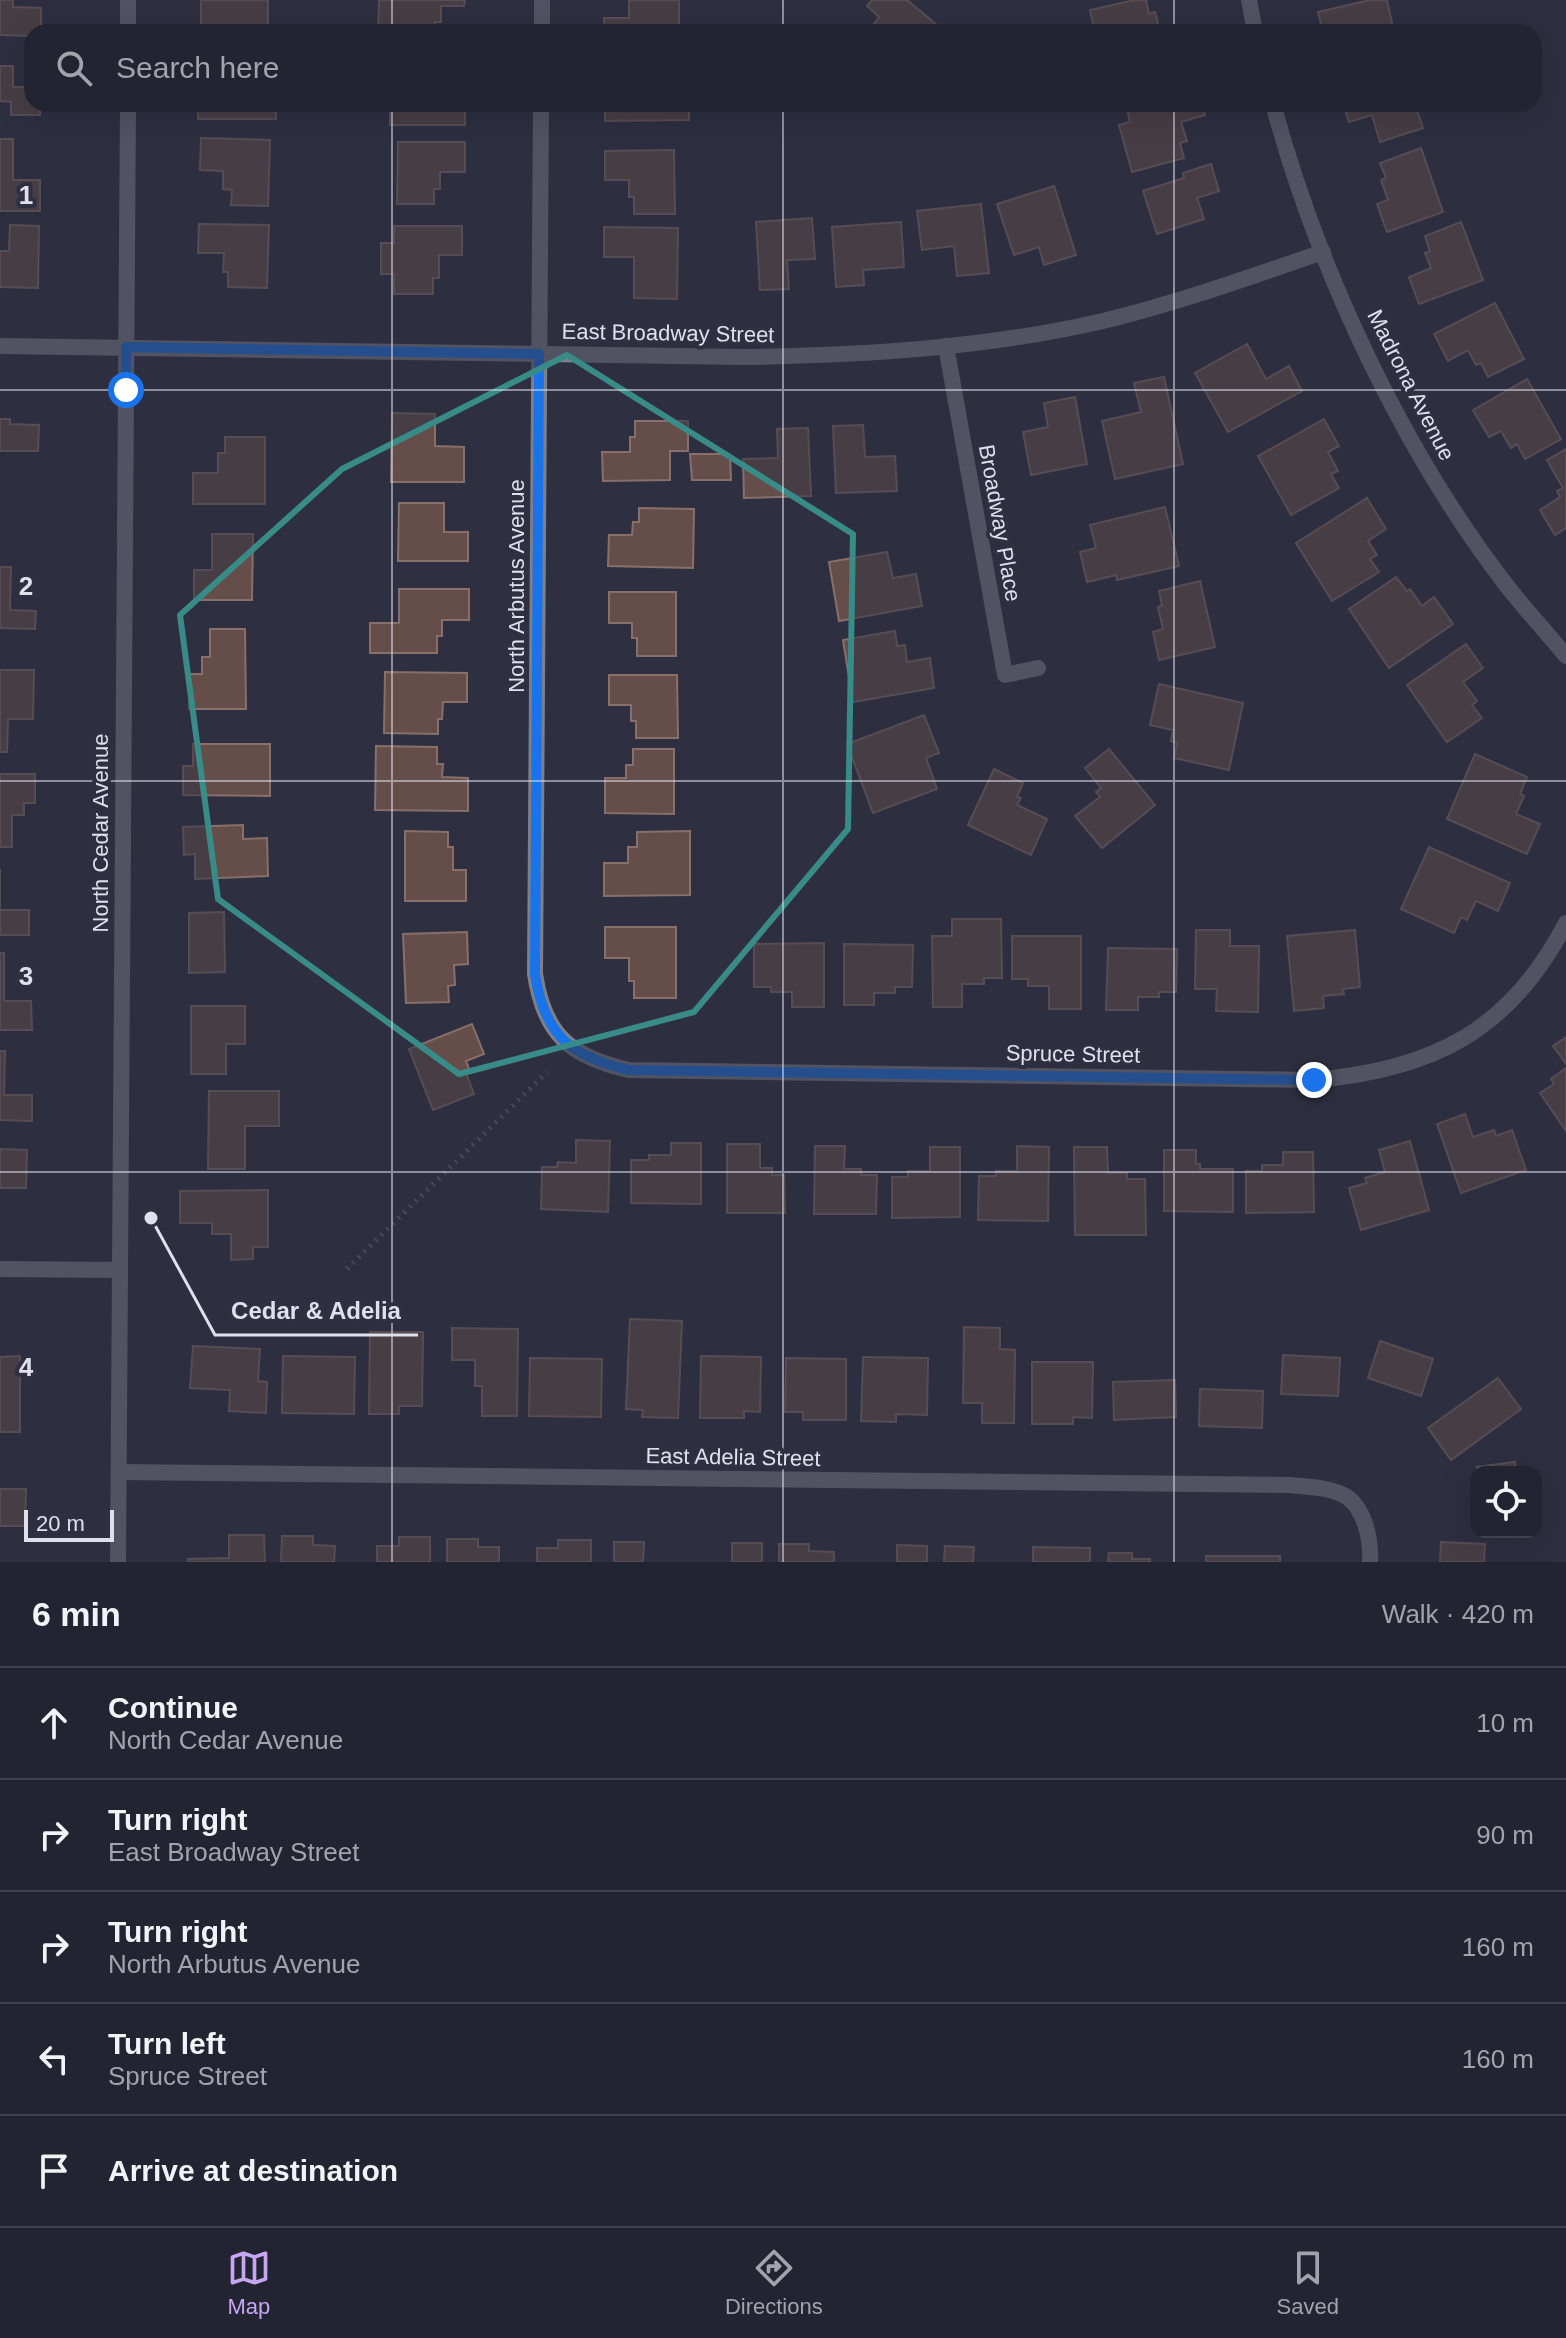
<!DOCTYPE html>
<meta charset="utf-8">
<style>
body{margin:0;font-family:Arial,sans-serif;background:#2a2c3a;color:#f1f3f6}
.controls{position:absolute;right:24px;bottom:24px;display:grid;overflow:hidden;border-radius:16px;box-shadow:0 8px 32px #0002}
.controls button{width:72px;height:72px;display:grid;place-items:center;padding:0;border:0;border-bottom:2px solid #3f414d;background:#222432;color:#f1f3f6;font:40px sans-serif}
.scale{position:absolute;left:24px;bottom:20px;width:90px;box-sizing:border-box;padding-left:8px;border:4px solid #dfe0ec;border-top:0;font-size:22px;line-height:28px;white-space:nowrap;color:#dfe0ec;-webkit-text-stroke:6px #2e3042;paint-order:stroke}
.stop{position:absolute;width:24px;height:24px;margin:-18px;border:6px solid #1a73e8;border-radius:50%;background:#fff}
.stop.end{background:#1a73e8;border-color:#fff;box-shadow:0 2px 8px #0008}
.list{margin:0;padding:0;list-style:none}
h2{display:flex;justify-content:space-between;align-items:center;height:104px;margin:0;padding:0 32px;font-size:34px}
h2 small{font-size:26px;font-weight:400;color:#a2a4ac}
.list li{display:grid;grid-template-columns:52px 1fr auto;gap:24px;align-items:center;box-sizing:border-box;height:112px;padding:0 32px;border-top:2px solid #3f414d}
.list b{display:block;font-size:30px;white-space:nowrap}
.list p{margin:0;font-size:26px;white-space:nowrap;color:#a2a4ac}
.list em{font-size:26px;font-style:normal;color:#a2a4ac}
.icon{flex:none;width:44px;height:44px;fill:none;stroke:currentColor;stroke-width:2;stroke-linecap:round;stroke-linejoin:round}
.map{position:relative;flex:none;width:1566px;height:1562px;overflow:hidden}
.search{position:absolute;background:#222432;box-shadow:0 8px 32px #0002;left:24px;right:24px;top:24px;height:88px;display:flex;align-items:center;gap:20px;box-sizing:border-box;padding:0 28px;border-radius:24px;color:#a2a4ac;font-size:30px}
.sheet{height:664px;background:#222432}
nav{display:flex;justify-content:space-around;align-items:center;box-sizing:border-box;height:112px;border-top:2px solid #3f414d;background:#222432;font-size:22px;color:#a2a4ac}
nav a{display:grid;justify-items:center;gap:4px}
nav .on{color:#c6a6f0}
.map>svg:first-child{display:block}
</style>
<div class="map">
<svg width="1566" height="1562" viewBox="0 0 1566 1562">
<rect width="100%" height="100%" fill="#2e3042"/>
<g fill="#654e49" stroke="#886f6a" stroke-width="2">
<polygon points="0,0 13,0 13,7 41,8 41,32 32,32 32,36 0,35"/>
<polygon points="201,0 268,0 268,25 201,26"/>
<polygon points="379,0 465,0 464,6 441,6 441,22 435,22 435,32 378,32"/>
<polygon points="629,0 679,0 679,32 604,32 604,18 629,18"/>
<polygon points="872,0 907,0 938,26 933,32 873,32 870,29 879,17 867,6"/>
<polygon points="1135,0 1146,0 1149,14 1155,12 1160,32 1095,32 1090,10"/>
<polygon points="1370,0 1387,0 1394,32 1323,32 1318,12"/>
<rect x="792" y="25" width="31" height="7"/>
<polygon points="0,66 13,66 13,87 32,87 32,104 40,104 40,115 11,115 11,102 0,101"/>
<rect x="198" y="104" width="78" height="15"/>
<rect x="390" y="104" width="75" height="21"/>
<polygon points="605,104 689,104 689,120 605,121"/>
<polygon points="1126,104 1202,104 1205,115 1181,122 1187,141 1180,143 1184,158 1132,172 1119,125 1130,122"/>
<polygon points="1343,104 1415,104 1423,128 1380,142 1372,115 1349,122"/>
<polygon points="201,138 270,140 268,206 231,205 232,190 223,189 223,171 200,170"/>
<polygon points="0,139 13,139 13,180 40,180 40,211 0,211"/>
<polygon points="398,142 465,142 465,172 440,172 440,189 434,189 434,204 397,204"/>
<polygon points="1421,148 1443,212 1387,232 1377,204 1388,200 1381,180 1386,178 1380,163"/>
<polygon points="674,150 675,214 634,214 634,197 629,197 629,180 605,180 605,151"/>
<polygon points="1211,164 1219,191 1197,198 1204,219 1157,234 1143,191 1184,178 1183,173"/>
<polygon points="1054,186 1076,255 1044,265 1039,247 1014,255 997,204"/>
<polygon points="981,204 989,273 957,276 954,246 922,250 917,211"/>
<polygon points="812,218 815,259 787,260 789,289 760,290 756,222"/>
<polygon points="901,222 904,267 863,270 864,285 836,287 832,227"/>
<polygon points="1461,222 1483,280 1419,304 1409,277 1431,268 1425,253 1430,251 1425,236"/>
<polygon points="199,224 269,225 267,288 228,287 228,272 223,272 224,253 198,253"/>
<polygon points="10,225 39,226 38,288 0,287 0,251 9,251"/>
<polygon points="394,226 462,226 462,255 439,255 439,278 433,278 433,294 394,294 394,274 381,274 381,243 394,243"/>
<polygon points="604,227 678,228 677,299 634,298 634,257 604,257"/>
<polygon points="1495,303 1524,359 1488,377 1481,363 1476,365 1468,350 1448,361 1434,334"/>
<polygon points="1247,344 1266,379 1289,366 1302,391 1228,432 1195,373"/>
<polygon points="1164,377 1183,464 1115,479 1102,421 1141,412 1134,383"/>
<polygon points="1527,379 1561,439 1525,459 1517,444 1511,448 1501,431 1489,437 1473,410"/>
<polygon points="1075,397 1087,464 1031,475 1023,432 1048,427 1044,403"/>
<polygon points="392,413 435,414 435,446 464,447 464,482 391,482"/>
<polygon points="0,419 10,419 10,424 39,425 38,451 0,451"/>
<polygon points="1324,419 1339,446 1328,452 1338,471 1331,474 1339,488 1291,515 1258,456"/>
<polygon points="635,421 688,421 688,451 670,451 670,480 603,481 602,452 630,452 630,437 635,437"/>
<polygon points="863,425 865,457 895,456 897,491 836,493 833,426"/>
<polygon points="808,428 811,496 744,498 743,459 778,458 777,429"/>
<polygon points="225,437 265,437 265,504 193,504 193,473 218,473 218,453 225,453"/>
<polygon points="1566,449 1566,528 1555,535 1540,510 1560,497 1557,491 1563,488 1547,460"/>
<polygon points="690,454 730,454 731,480 692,480"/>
<polygon points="1367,498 1386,529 1368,541 1377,555 1370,559 1379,572 1332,601 1296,543"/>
<polygon points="399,503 444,503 444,532 468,532 468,561 398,561"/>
<polygon points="1165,507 1179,566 1117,580 1116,575 1087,582 1080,552 1096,548 1090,525"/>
<polygon points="639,508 694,509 693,568 608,566 609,535 632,535 633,522 639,522"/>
<polygon points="212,534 253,534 252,600 194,600 194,570 212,570"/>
<polygon points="887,552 893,578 916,574 922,606 839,621 829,562"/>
<polygon points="0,567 11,567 10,610 36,611 35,629 0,628"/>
<polygon points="1396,577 1407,591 1410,589 1422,606 1434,597 1453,624 1389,668 1349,609"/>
<polygon points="1200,581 1215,647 1159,660 1153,632 1163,629 1158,607 1162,605 1159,591"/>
<polygon points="399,589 469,589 469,620 442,620 442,636 437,636 437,653 370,653 370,623 399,623"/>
<polygon points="609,592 676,592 676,656 637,656 637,638 632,638 632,623 609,623"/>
<polygon points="210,629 245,629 246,709 189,709 189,674 202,674 202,657 210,657"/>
<polygon points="895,631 897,646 905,645 907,662 930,658 934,688 853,702 843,640"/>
<polygon points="1466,644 1483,668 1463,682 1477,701 1472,705 1482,718 1447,742 1407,685"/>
<polygon points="0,670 34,670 33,719 8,719 7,752 0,752"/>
<polygon points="385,672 467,673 467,702 443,702 442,719 438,719 438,734 384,733"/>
<polygon points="609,675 677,675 678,738 636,738 636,721 631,721 631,705 609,705"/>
<polygon points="1159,684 1243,703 1229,770 1174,758 1177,743 1171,741 1173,730 1150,725"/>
<polygon points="924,715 939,753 926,758 937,789 873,813 847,744"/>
<polygon points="193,744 270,744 270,796 183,795 183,766 193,766"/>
<polygon points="376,746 437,747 437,764 443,764 442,777 468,778 468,811 375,810"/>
<polygon points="633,749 674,749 674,814 605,813 605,778 626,778 626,765 633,765"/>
<polygon points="1109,749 1155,805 1102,848 1075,816 1100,797 1096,792 1101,788 1085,768"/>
<polygon points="1475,754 1527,777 1520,794 1524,796 1516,814 1540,824 1527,854 1447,819"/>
<polygon points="994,769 1023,783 1017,797 1021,798 1017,805 1047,819 1031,855 968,825"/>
<polygon points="0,774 35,774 35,803 24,803 24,815 12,815 12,847 0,847"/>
<polygon points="243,825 243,839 267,838 268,876 195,879 195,854 184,855 183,827"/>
<polygon points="405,831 448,832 448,847 453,847 453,870 466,870 466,901 405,901"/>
<polygon points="690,831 690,895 604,896 604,863 628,863 628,847 637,847 637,832"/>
<polygon points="1429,847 1510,883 1498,911 1476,901 1467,920 1461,917 1454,933 1401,909"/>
<polygon points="0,869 0,910 29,910 29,935 0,935"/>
<polygon points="224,912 225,972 189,973 189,913"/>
<polygon points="952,919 1001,919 1002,978 984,978 984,984 962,984 962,1007 933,1007 932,936 952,936"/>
<polygon points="605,927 676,927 676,998 634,998 634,981 629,981 629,958 605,958"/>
<polygon points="1196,930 1230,930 1230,946 1259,946 1258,1012 1216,1011 1217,989 1195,989"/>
<polygon points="1355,930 1360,987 1343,989 1344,994 1323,996 1324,1008 1294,1011 1287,936"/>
<polygon points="467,932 468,964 454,965 455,985 448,986 449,1002 406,1003 403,934"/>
<polygon points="1012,936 1081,936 1081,1009 1049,1009 1049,986 1028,986 1028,979 1012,979"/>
<polygon points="824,943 824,1007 792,1007 792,992 771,992 771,987 754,987 754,944"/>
<polygon points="844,944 913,945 912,987 895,987 895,993 874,993 874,1005 844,1005"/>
<polygon points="1108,948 1177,949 1176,992 1159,992 1159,997 1138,997 1138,1010 1106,1010"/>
<polygon points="0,953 4,953 4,1001 31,1001 32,1030 0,1030"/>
<polygon points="191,1006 245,1006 245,1044 226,1044 226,1074 191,1074"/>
<polygon points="472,1024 484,1054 466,1061 470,1071 466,1073 474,1094 433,1110 409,1049"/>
<polygon points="1566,1037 1566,1064 1553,1046"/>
<polygon points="0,1051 5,1051 4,1095 32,1095 32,1121 0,1120"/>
<polygon points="1566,1068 1566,1131 1540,1093 1554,1084 1551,1079"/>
<polygon points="209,1091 279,1091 279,1126 245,1126 245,1169 208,1169"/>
<polygon points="1465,1114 1473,1137 1494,1130 1496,1136 1512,1130 1526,1170 1461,1193 1437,1124"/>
<polygon points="576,1140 610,1141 608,1212 541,1209 542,1167 557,1167 558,1162 576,1163"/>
<polygon points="1410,1141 1429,1210 1361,1230 1349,1188 1367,1183 1365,1178 1385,1172 1379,1150"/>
<polygon points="671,1143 701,1143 701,1204 631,1203 631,1160 649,1160 649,1155 671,1155"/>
<polygon points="727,1144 760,1144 760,1168 772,1168 772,1175 784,1175 785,1213 727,1213"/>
<polygon points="815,1146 845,1146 844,1169 861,1169 861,1175 877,1175 876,1214 814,1214"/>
<polygon points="1017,1146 1049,1147 1048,1221 978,1220 979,1176 996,1176 996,1171 1017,1171"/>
<polygon points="930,1147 960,1147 960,1217 892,1218 892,1177 908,1177 908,1171 930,1171"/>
<polygon points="1074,1147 1107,1147 1108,1173 1127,1173 1127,1179 1145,1179 1146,1235 1075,1235"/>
<polygon points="0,1149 27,1150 26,1188 0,1188"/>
<polygon points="1164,1150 1196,1150 1196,1164 1200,1164 1200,1169 1233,1169 1233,1212 1164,1211"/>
<polygon points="1283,1152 1313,1152 1314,1212 1246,1213 1246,1171 1262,1171 1262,1165 1283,1165"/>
<polygon points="268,1190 268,1247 253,1247 253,1259 231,1260 231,1234 212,1234 212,1223 180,1223 180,1191"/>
<polygon points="630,1319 682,1321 678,1418 642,1417 643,1410 626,1409"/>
<polygon points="964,1327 1000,1328 1000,1349 1015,1350 1014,1423 982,1423 982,1403 963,1403"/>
<polygon points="452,1328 518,1329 517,1416 482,1416 482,1386 475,1386 475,1360 452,1360"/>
<polygon points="370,1332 423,1332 422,1406 399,1406 399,1414 369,1414"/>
<polygon points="1380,1341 1433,1359 1421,1396 1368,1378"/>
<polygon points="193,1346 260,1349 258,1381 267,1382 266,1413 229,1411 230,1390 190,1388"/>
<polygon points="1283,1355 1340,1358 1338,1396 1281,1394"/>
<polygon points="20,1356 20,1432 0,1432 0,1357"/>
<polygon points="283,1356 355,1357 354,1414 282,1413"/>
<polygon points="701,1356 761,1357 760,1412 744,1411 744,1418 700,1418"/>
<polygon points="863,1357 928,1358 927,1415 896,1414 896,1422 861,1421"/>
<polygon points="530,1358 602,1359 601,1417 529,1416"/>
<polygon points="786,1358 846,1359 846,1420 803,1420 803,1412 785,1412"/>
<polygon points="1032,1362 1093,1362 1092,1418 1073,1417 1073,1424 1032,1424"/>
<polygon points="1498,1378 1521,1409 1451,1460 1428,1428"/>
<polygon points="1175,1380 1176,1417 1114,1420 1113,1382"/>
<polygon points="1200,1389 1263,1391 1262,1428 1199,1426"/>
<polygon points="1515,1462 1516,1472 1477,1472 1477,1467"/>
<polygon points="0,1489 26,1489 25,1526 0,1526"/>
<polygon points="229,1535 264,1535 265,1562 188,1562 188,1559 229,1558"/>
<polygon points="282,1536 313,1536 313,1545 335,1546 334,1562 281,1562"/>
<polygon points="399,1537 430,1537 430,1562 377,1562 377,1546 399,1546"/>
<polygon points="447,1539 478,1539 478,1547 499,1547 499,1562 447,1562"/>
<polygon points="558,1540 591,1540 591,1562 537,1562 537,1548 558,1548"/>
<polygon points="614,1542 644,1542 643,1562 614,1562"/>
<polygon points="1441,1542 1485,1544 1484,1562 1440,1562"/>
<rect x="732" y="1543" width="30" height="19"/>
<polygon points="779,1544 809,1544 809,1551 834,1552 834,1562 779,1562"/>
<polygon points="897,1545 927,1546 927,1562 897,1562"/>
<polygon points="945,1546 974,1547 973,1562 944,1562"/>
<polygon points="1033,1547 1090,1548 1090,1562 1033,1562"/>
<polygon points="1109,1553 1132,1553 1132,1559 1150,1559 1150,1562 1108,1562"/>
<rect x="1206" y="1556" width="74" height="6"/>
</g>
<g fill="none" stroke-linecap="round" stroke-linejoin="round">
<polyline stroke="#686a7a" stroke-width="5" stroke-dasharray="2 6" stroke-linecap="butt" points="347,1269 547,1072"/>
<g stroke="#7d7f89" stroke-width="16">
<polyline points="1249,0 1255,32"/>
<polyline points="128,32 128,0"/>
<polyline points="542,32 542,0"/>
<path d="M541 104 535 974C544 1035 571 1057 629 1070L1314 1080C1432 1070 1510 1031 1566 923"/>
<path d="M1273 104C1318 270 1402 450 1507 586 1526 610 1547 633 1566 656"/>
<path d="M0 346 746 357C866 355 986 348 1103 321 1178 303 1250 277 1323 252"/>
<polyline points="946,346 1005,675 1038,668"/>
<polyline points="0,1269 119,1270"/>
<path d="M119 1472 1290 1485C1307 1487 1332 1487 1347 1497 1366 1511 1371 1541 1370 1562"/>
<polyline points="118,1562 128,104"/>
</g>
</g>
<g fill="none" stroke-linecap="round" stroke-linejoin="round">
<path stroke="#1a73e8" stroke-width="10" d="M126 390V347L539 354 535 974C544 1035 571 1057 629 1070L1314 1080"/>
</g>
<path d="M0 0H1566V1562H0ZM567 355 853 534 848 829 694 1012 459 1074 218 899 180 615 342 469Z" fill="#2e3042" fill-opacity=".55" fill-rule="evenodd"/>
<path fill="none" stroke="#398b87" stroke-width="6" stroke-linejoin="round" d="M567 355 853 534 848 829 694 1012 459 1074 218 899 180 615 342 469Z"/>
<path fill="none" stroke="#dfe0ec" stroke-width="2" stroke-opacity="0.55" d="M392 0V32M783 0V32M1174 0V32M392 104V1562M783 104V1562M1174 104V1562M0 390H1566M0 781H1566M0 1172H1566"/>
<g text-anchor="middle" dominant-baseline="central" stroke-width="8" stroke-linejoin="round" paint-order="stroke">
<g font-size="22" fill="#dfe0ec" stroke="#2e3042">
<text transform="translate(668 333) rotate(1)">East Broadway Street</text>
<text transform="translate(1411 385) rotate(63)">Madrona Avenue</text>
<text transform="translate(1000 523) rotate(80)">Broadway Place</text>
<text transform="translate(516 586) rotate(-90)">North Arbutus Avenue</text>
<text transform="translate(100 833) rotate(-90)">North Cedar Avenue</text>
<text transform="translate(1073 1054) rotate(1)">Spruce Street</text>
<text transform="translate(733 1457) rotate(1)">East Adelia Street</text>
</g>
</g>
<g font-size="26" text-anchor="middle" font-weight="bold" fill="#dfe0ec" stroke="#2e3042" stroke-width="8" stroke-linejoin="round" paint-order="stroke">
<text x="26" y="204">1</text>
<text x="26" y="595">2</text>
<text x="26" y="985">3</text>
<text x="26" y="1376">4</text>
</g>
<path fill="none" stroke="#dfe0ec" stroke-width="3" d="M151 1218L215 1335H418"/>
<circle fill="#dfe0ec" stroke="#2e3042" stroke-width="3" cx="151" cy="1218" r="8"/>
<g font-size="24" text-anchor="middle" font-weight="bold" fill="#dfe0ec" stroke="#2e3042" stroke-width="8" stroke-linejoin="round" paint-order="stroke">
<text x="316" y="1319">Cedar &amp; Adelia</text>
</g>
</svg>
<div class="controls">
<button><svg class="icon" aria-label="locate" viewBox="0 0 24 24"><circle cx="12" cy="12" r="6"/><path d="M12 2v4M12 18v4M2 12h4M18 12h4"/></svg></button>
</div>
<div class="scale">20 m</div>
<div class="stop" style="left:126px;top:390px"></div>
<div class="stop end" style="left:1314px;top:1080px"></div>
<div class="search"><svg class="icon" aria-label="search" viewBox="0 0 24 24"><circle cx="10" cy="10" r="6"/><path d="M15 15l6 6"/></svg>Search here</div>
</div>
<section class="sheet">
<h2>6 min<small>Walk · 420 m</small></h2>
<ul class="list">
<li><svg class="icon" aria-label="ahead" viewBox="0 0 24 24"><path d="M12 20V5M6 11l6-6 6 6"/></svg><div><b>Continue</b><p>North Cedar Avenue</p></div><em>10 m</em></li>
<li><svg class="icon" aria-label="right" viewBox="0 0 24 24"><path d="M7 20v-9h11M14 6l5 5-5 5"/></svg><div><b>Turn right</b><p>East Broadway Street</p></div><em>90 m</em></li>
<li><svg class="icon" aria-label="right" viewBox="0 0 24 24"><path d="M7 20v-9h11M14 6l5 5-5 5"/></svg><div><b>Turn right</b><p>North Arbutus Avenue</p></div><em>160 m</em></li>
<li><svg class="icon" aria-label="left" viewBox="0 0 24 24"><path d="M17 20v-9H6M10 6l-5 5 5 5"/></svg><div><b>Turn left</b><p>Spruce Street</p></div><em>160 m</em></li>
<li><svg class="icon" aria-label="arrive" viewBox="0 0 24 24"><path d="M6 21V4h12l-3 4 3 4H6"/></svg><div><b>Arrive at destination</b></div></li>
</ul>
</section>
<nav>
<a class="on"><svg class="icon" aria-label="map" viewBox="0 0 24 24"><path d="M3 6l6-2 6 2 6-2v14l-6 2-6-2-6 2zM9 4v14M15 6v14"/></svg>Map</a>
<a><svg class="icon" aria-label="directions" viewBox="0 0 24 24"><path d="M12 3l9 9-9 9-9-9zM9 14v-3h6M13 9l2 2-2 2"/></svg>Directions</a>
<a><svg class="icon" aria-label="saved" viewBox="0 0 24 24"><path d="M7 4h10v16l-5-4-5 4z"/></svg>Saved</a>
</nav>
